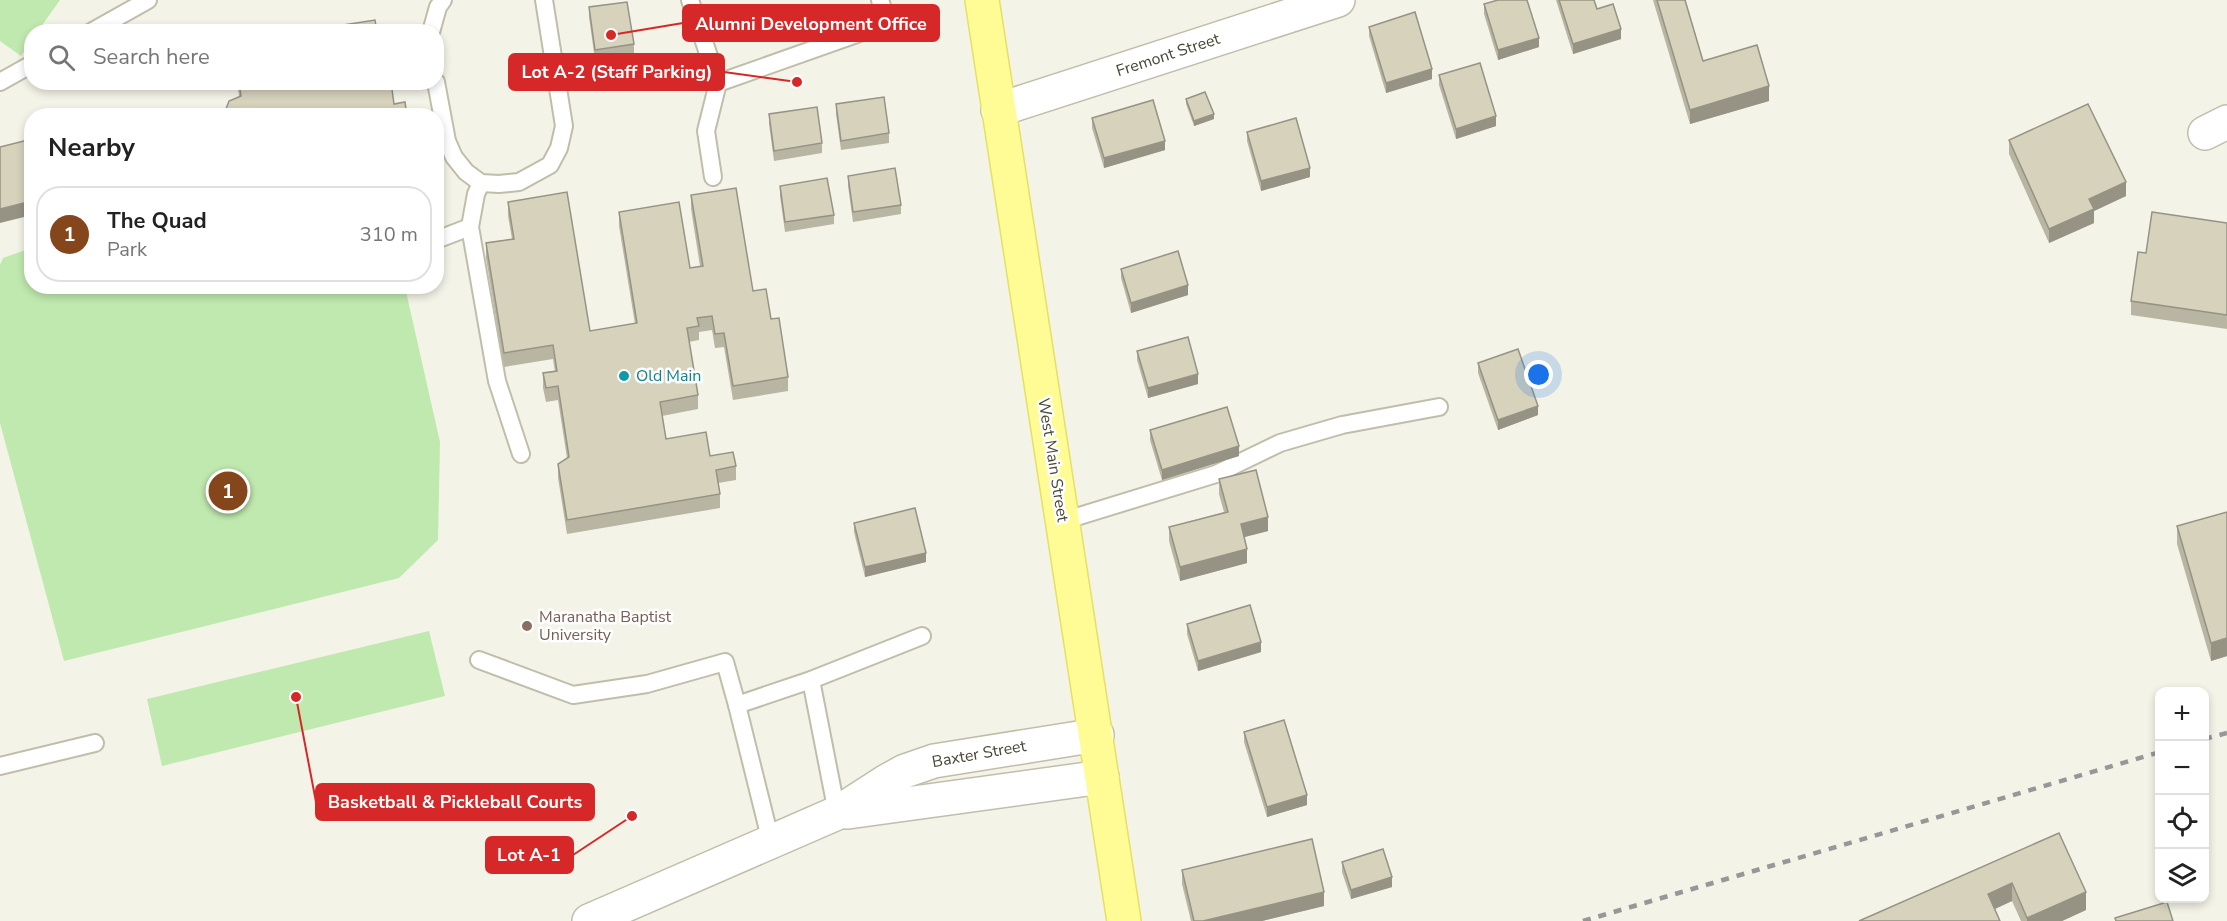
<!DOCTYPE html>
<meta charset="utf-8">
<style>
body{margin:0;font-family:"Nunito Sans",sans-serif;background:#f6f6f6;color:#222}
.controls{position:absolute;right:18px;bottom:18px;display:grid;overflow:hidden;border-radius:12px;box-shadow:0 3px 9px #0003}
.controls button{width:54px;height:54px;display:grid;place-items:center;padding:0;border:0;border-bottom:2px solid #e0e0e0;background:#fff;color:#222;font:30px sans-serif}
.you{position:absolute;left:1539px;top:375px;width:21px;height:21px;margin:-15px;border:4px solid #fff;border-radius:50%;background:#1a73e8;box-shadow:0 0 0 9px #1a73e833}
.badge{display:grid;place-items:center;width:39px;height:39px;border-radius:50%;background:#85461c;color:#fff;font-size:20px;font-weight:700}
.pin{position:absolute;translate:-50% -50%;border:3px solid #fff;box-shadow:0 2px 6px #0006}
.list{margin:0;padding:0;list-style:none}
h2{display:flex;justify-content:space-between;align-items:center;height:78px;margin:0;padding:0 24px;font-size:26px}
h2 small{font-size:20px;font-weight:400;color:#767676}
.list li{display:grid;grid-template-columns:39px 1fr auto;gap:18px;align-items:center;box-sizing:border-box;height:96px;margin:0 12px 12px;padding:0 12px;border:2px solid #e0e0e0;border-radius:24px}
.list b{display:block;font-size:22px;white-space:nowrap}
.list p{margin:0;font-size:20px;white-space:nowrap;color:#767676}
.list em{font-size:20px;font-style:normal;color:#767676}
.icon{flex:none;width:33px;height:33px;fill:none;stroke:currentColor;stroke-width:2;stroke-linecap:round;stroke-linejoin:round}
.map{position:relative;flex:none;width:2227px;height:921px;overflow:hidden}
.search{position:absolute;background:#fff;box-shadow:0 3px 9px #0003;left:24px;top:24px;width:420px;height:66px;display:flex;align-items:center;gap:15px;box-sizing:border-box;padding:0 21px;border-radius:24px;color:#767676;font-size:22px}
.panel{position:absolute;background:#fff;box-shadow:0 3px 9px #0003;left:24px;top:108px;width:420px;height:186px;border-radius:24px}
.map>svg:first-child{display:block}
</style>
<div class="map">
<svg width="2227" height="921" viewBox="0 0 2227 921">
<rect width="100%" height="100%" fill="#f4f3e7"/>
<g fill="#c0e9af">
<polygon points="0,0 60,0 38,31 32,32 31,41 21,56 0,41"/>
<polygon points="31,248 32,286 405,287 440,442 438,540 399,578 64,661 0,423 0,265 3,258"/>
<polygon points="429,631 445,696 162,766 147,699"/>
</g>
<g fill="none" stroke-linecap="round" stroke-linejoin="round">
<defs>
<g id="lane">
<polyline points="690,0 718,83 888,23 880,0"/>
<polyline points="91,32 148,0"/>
<polyline points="431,32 438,7 443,0"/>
<polyline points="0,82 32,64"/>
<polyline points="436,82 447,141 454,157 466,172 481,183 499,184 519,182 550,165 559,148 564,126 544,0"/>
<polyline points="713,177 706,131 718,83"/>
<polyline points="481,183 476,194 470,227 497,381 521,454"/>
<polyline points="436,240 470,227"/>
<polyline points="1063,521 1216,474 1280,443 1342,425 1439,407"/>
<polyline points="479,660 573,695 647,684 725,662 737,705 811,680 922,636"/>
<polyline points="811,680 837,813"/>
<polyline points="737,705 771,842"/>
<polyline points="0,766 95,743"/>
</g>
<g id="street">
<polyline points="998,110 1338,0"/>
<polyline points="2205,133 2227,122"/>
<polyline points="848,812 1102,777"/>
<polyline points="589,921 837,813 885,782 905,771 934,761 1097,735"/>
</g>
<polyline id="primary" points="982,0 1124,921"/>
</defs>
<use href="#lane" stroke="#c0beaa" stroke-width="20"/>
<use href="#street" stroke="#c0beaa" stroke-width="36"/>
<use href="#primary" stroke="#e6e063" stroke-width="36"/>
<use href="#lane" stroke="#fff" stroke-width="16"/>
<use href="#street" stroke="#fff" stroke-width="33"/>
<use href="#primary" stroke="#fffc95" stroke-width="33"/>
<g stroke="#979797" stroke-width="4.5" stroke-dasharray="8 8" stroke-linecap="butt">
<polyline points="2204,739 2227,733"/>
<polyline points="1583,921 2160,752"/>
</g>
</g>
<g fill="#b8b5a2">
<polygon points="1556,0 1594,0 1597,9 1621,39 1573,54"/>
<polygon points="1653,0 1685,0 1703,61 1769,101 1690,124"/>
<polygon points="1484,4 1539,47 1498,60 1484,14"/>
<polygon points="589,7 634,44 634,54 595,60 589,17"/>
<polygon points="1369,27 1432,79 1386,93 1369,36"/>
<polygon points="1439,75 1496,126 1456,139 1439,85"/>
<polygon points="237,82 399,82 399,87 391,88 394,104 407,116 239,96"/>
<polygon points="1186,99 1214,119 1194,126 1186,104"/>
<polygon points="836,104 889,133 889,143 841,150 836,114"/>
<polygon points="769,114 822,143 822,153 774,161 769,124"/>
<polygon points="1092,118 1165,150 1104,168 1092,128"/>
<polygon points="1247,132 1310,177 1261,191 1247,141"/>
<polygon points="2009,140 2126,196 2094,211 2094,223 2049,243 2009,154"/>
<polygon points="848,176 901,205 901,214 853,222 848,186"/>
<polygon points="780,186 834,215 834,224 785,232 780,196"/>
<polygon points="691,195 771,319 788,377 788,391 733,400 724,347 715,348 712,330 699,332 699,340 689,342 698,395 698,409 662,416 666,439 736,466 736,480 718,483 720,494 720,508 567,534 558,478 558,464 567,458 558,400 546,402 543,388 543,373 555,372 553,359 504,367 486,258 486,243 512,239 508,216 508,202 590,331 635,324 619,226 619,212 690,268 700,266 691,209"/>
<polygon points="2227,223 2227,329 2131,315 2131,301 2146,253"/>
<polygon points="1121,269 1188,295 1131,313 1121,278"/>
<polygon points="1137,351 1198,384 1148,398 1137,360"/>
<polygon points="1478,363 1538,415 1498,430 1478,373"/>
<polygon points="1150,430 1239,456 1162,480 1150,440"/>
<polygon points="1219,479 1268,531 1244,537 1247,563 1180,581 1169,541 1169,527 1224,512 1219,494"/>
<polygon points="2227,512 2227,656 2211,661 2177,544 2177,526"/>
<polygon points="854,523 926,562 865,577 854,532"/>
<polygon points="1187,624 1261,652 1198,671 1187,634"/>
<polygon points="1244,732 1307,805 1267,817 1244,742"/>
<polygon points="2059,833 2086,910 2062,921 2021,921 2012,901 1995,909 1859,921"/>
<polygon points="1342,862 1392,887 1351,899 1342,872"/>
<polygon points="1182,870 1324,906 1262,921 1191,921 1182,884"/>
</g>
<g fill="#969384">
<polygon points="1621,29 1621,39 1573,54 1573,44"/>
<polygon points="1539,38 1539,47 1498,60 1498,50"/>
<polygon points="1432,69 1432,79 1386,93 1386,83"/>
<polygon points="1769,86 1769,101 1690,124 1690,110"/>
<polygon points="1214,114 1214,119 1194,126 1194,121"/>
<polygon points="1496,116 1496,126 1456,139 1456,129"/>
<polygon points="1165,141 1165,150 1104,168 1104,158"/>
<polygon points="1310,168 1310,177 1261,191 1261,181"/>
<polygon points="2126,182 2126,196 2094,211 2094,223 2049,243 2049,229 2089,199"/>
<polygon points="32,201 32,215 0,223 0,209"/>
<polygon points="1188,285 1188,295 1131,313 1131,303"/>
<polygon points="1198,374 1198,384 1148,398 1148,388"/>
<polygon points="1538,406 1538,415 1498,430 1498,420"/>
<polygon points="1239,446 1239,456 1162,480 1162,470"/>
<polygon points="1268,517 1268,531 1241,538 1241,524"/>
<polygon points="1247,549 1247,563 1180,581 1180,567"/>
<polygon points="926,553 926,562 865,577 865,567"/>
<polygon points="2227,638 2227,656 2211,661 2211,643"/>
<polygon points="1261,642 1261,652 1198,671 1198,661"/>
<polygon points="1307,795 1307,805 1267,817 1267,807"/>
<polygon points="1392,877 1392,887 1351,899 1351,890"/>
<polygon points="2012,883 2012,901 1988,912 1988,894"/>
<polygon points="1324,892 1324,906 1262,921 1203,921"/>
<polygon points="2086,892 2086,910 2062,921 2027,921 2027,918"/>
</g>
<g fill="#d6d2bc" stroke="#969384" stroke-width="1.5">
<polygon points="1498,0 1527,0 1539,38 1498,50 1484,4"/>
<polygon points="1559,0 1594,0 1597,9 1613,4 1621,29 1573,44"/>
<polygon points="1657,0 1685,0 1703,61 1757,45 1769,86 1690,110"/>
<polygon points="627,2 634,44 595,50 589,7"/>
<polygon points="1415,12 1432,69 1386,83 1369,27"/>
<polygon points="375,20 377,32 298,32"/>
<polygon points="1480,63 1496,116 1456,129 1439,75"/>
<polygon points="239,82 391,82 394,104 405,102 407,116 225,116 224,114 229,101 241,96"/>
<polygon points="1205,92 1214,114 1194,121 1186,99"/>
<polygon points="884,97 889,133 841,141 836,104"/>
<polygon points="1153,100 1165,141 1104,158 1092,118"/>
<polygon points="2088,104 2126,182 2089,199 2094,209 2049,229 2009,140"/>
<polygon points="817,107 822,143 774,151 769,114"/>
<polygon points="1296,118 1310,168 1261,181 1247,132"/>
<polygon points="32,139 32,201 0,209 0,147"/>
<polygon points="895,168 901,205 853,212 848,176"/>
<polygon points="827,178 834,215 785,222 780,186"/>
<polygon points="736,188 753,291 766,289 771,319 779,318 788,377 733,386 724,333 715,334 712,316 697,318 699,326 687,328 698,395 660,402 666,439 706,432 710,456 733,452 736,466 716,470 720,494 567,520 558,464 569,457 558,386 546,388 543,373 557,371 553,345 504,353 486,243 514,239 508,202 567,192 590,331 637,323 619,212 679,202 690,268 703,266 691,195"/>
<polygon points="2152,212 2227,223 2227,315 2131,301 2138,252 2146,253"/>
<polygon points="1178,251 1188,285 1131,303 1121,269"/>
<polygon points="1188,337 1198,374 1148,388 1137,351"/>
<polygon points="1518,349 1538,406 1498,420 1478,363"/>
<polygon points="1227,407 1239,446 1162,470 1150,430"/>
<polygon points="1256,470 1268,517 1241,524 1247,549 1180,567 1169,527 1228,512 1219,479"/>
<polygon points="915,508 926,553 865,567 854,523"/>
<polygon points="2227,512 2227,638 2211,643 2177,526"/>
<polygon points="1250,605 1261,642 1198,661 1187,624"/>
<polygon points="1284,720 1307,795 1267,807 1244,732"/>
<polygon points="2059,833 2086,892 2027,918 2012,883 1988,894 2000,921 1859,921"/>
<polygon points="1312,839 1324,892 1203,921 1194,921 1182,870"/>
<polygon points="1383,849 1392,877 1351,890 1342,862"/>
<polygon points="2167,902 2173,921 2116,921 2115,918"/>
</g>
<circle fill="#0f9aa8" stroke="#fff" stroke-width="2" cx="624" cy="376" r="6"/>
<circle fill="#8d6e63" stroke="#fff" stroke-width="2" cx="527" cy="626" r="6"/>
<g text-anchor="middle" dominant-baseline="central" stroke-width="5" stroke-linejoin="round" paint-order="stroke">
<g font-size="16" fill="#474536" stroke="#fff">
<text transform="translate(1168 55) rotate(-18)">Fremont Street</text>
<text transform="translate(1053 460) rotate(81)">West Main Street</text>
<text transform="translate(979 754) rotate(-10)">Baxter Street</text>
</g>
<g font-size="16" fill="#0d838f" stroke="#fff" text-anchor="start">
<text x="636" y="376">Old Main</text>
</g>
<g font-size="16" fill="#785e54" stroke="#fff" text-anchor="start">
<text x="539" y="617">Maranatha Baptist<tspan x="539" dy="18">University</tspan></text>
</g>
</g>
<path fill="none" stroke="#d62828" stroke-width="2" d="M611 35L683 23M797 82L724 72M296 697L316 802M632 816L573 855"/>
<g fill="#d62828" stroke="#fff" stroke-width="2">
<circle cx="611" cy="35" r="6"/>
<circle cx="797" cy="82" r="6"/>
<circle cx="296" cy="697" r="6"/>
<circle cx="632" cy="816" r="6"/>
</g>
<g fill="#d62828" stroke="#d62828" stroke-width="2">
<rect x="683" y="5" width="256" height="36" rx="6"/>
<rect x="509" y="54" width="215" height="36" rx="6"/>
<rect x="316" y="784" width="278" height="36" rx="6"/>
<rect x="486" y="837" width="87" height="36" rx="6"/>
</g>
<g font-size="18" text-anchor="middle" font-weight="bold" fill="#fff">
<text x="811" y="30">Alumni Development Office</text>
<text x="617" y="78">Lot A-2 (Staff Parking)</text>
<text x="455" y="808">Basketball &amp; Pickleball Courts</text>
<text x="529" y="861">Lot A-1</text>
</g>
</svg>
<div class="controls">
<button>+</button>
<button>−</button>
<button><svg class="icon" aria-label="locate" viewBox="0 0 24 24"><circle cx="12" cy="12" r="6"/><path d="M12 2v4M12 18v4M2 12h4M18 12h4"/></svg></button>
<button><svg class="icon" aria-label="layers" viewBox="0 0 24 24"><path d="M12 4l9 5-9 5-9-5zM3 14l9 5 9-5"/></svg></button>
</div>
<div class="you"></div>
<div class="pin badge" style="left:228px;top:491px">1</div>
<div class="search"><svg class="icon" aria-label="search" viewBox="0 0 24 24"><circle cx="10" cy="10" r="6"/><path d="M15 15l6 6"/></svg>Search here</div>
<section class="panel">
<h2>Nearby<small></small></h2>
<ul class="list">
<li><span class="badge">1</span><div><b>The Quad</b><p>Park</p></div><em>310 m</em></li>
</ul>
</section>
</div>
